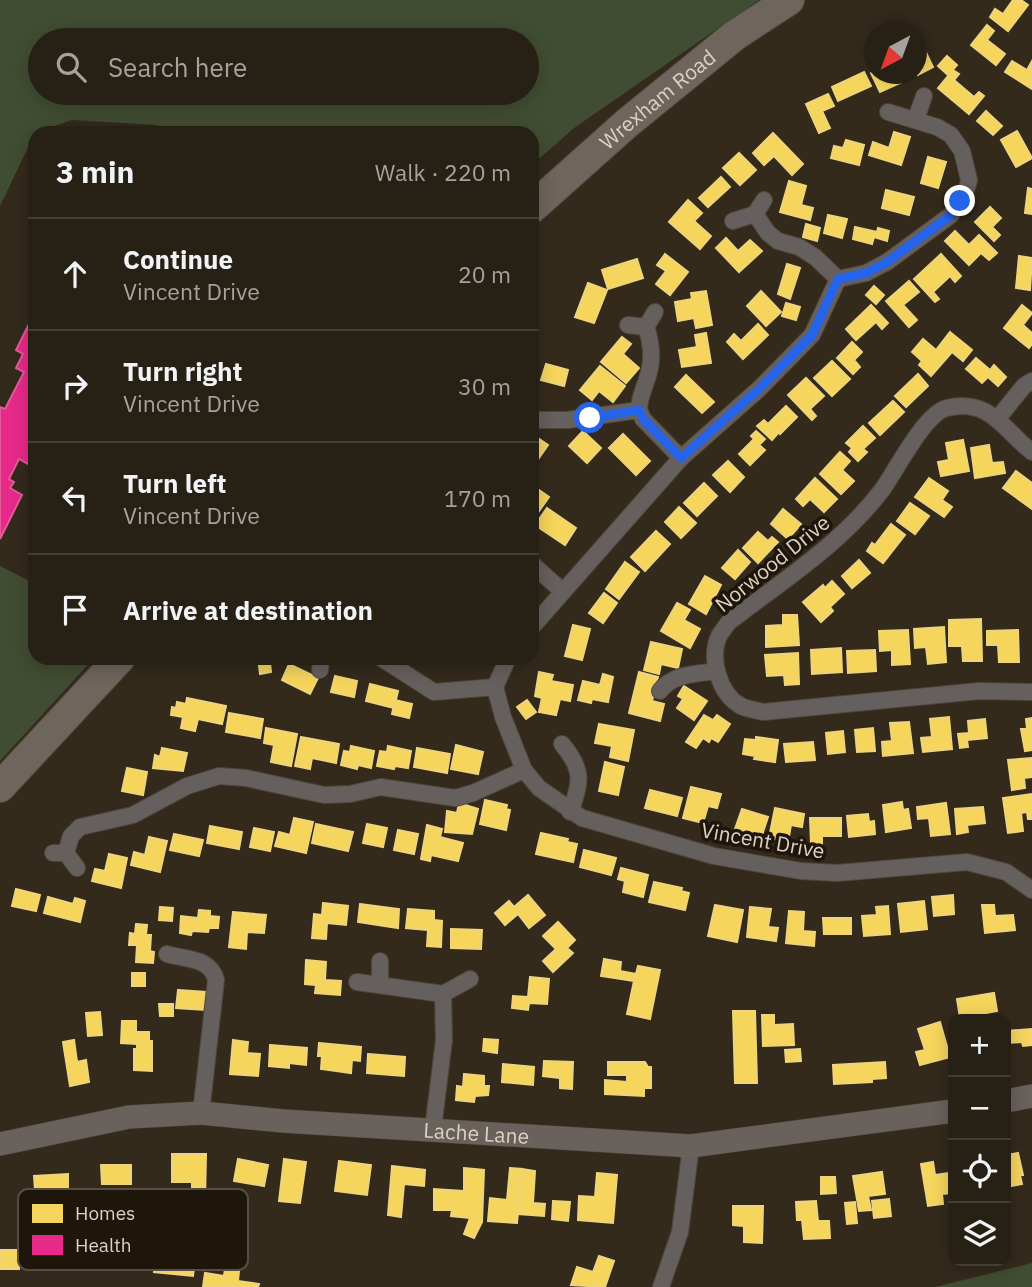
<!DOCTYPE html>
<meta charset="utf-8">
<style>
body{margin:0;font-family:"IBM Plex Sans",sans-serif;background:#2f281e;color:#f1f3f6}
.controls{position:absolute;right:21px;bottom:21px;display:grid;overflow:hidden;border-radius:14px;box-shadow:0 4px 18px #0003}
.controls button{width:63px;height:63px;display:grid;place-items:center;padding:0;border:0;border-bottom:2px solid #433e34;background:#272015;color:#f1f3f6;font:35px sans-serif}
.compass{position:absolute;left:864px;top:21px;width:63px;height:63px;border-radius:50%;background:#272015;box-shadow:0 4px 18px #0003;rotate:221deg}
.stop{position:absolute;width:21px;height:21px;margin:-16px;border:5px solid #2563eb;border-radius:50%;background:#fff}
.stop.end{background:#2563eb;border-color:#fff;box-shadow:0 2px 7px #0008}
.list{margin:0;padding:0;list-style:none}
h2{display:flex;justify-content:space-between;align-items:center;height:91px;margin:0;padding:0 28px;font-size:30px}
h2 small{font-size:23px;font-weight:400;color:#a4a3a0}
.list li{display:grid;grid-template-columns:46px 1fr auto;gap:21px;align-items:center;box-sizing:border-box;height:112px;padding:0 28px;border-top:2px solid #433e34}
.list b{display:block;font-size:26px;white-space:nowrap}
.list p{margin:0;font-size:23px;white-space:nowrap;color:#a4a3a0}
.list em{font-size:23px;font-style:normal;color:#a4a3a0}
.icon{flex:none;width:38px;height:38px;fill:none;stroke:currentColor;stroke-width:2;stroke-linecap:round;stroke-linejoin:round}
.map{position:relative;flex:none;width:1032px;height:1287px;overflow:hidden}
.search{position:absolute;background:#272015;box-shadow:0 4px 18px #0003;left:28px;top:28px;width:511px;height:77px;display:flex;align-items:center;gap:18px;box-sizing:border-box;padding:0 24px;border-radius:38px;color:#a4a3a0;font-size:26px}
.panel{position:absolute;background:#272015;box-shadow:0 4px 18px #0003;left:28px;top:126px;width:511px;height:539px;border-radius:21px}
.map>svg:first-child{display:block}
</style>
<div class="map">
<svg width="1032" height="1287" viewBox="0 0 1032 1287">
<rect width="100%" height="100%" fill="#342a1c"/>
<g fill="#414d32" fill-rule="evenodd">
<path d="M0 0H759L574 128 532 165V133H153L157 125 72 120 35 133 0 206ZM40 40H527V93H40Z"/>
<polygon points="0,566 35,584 35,658 94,658 0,761"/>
<polygon points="1032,1263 1032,1287 935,1287"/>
</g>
<g fill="#f6d55c" stroke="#eed47b" stroke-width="2">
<polygon points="1013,0 1021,0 1028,5 1008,31 990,17 995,9 1003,14"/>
<polygon points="987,25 994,31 987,40 1005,54 996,65 971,45"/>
<polygon points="920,40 933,67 918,75 916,42"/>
<polygon points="947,56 957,65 948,75 938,66"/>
<polygon points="1012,61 1027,70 1032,61 1032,89 1005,72"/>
<polygon points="953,70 959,74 954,80 974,97 979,92 984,96 969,114 938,88"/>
<polygon points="874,71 874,74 881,74 882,76 888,74 909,74 911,78 880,92 871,73"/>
<polygon points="864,72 871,86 838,101 832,87"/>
<polygon points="828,94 834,106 822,111 830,128 819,133 806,104"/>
<polygon points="986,111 1002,126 993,135 977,121"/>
<polygon points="1017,131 1032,158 1016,167 1001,140"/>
<polygon points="894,132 910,137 901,165 869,155 873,142 889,148"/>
<polygon points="773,133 803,164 792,175 774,156 764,165 753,153"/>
<polygon points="846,140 864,145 859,165 831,158 834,146 843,148"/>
<polygon points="739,153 756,170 740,185 723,168"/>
<polygon points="928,157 946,162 938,188 921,183"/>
<polygon points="721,177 730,187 708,207 699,198"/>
<polygon points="789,181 806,186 801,205 813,208 810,220 780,212"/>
<polygon points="1028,188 1032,189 1032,214 1025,213"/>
<polygon points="886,190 914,197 909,215 882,208"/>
<polygon points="688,200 702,213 694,221 711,236 700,249 669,222"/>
<polygon points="990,207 1001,218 992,227 1000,235 994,241 975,222"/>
<polygon points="828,215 847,219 842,238 824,233"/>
<polygon points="806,224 820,228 817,241 803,237"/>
<polygon points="855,227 877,232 878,228 889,231 887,241 874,237 872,244 853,239"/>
<polygon points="955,231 969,245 979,235 997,253 989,260 981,253 969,265 945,241"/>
<polygon points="726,238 738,251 750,240 762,251 739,272 716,248"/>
<polygon points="665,254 688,272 670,295 656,284 666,271 657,265"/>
<polygon points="941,254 961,276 955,282 950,276 933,292 939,299 935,302 914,279"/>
<polygon points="1019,256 1032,258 1030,290 1016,288"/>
<polygon points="637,259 643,278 608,289 602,270"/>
<polygon points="787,264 800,268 790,299 778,294"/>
<polygon points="909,281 919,292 903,305 917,320 909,327 886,301"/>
<polygon points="588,283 607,290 594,323 575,317"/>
<polygon points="874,286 884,295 876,304 866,295"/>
<polygon points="706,291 712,325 696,328 694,318 678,321 675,302 692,299 691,293"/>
<polygon points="761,291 781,312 766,326 747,306"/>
<polygon points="786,303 800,307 796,320 782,316"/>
<polygon points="871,305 888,323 882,329 876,322 856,340 846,329"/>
<polygon points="1022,305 1032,313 1023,325 1032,333 1032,344 1029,348 1004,328"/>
<polygon points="758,324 768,335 743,359 727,342 734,334 741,341"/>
<polygon points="950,332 972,350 963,361 952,352 931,376 919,365 922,361 912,352 923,339 936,350"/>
<polygon points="706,333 711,363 682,367 679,350 697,347 695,335"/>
<polygon points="622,337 631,344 623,354 639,368 626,383 601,362"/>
<polygon points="852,342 862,352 854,360 860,367 853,374 837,358"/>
<polygon points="976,358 990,370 994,365 1006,377 998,386 988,377 982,383 966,369"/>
<polygon points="832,361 850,379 832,396 814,378"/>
<polygon points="546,364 568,370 564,386 541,380"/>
<polygon points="600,366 625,386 613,402 599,391 592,400 580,390"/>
<polygon points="918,374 928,386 906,407 895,396"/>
<polygon points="686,375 714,402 702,413 675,387"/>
<polygon points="806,378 824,396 810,409 816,416 812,420 788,395"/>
<polygon points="893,401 904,412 880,435 869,423"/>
<polygon points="786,406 797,417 780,434 779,432 772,440 757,426 764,420 768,424"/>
<polygon points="863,426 875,438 863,449 867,452 858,461 849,452 852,448 846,443"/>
<polygon points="583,431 601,448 587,463 569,446"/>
<polygon points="756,431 765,439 759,445 765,450 750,465 739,454 754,439 751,436"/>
<polygon points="532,434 548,445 532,468"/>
<polygon points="623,434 650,461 636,475 609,448"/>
<polygon points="963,440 969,471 941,476 938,462 949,460 946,443"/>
<polygon points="989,445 992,463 1003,462 1005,473 975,478 971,448"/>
<polygon points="840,452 850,461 842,470 854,481 841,494 820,474"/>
<polygon points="728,461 744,477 730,492 713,475"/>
<polygon points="1016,471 1032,483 1032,509 1003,488"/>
<polygon points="815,478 837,499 824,512 810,499 803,506 796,499"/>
<polygon points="929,478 948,491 942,500 952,507 944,517 915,497"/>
<polygon points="704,483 717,496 697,516 684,503"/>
<polygon points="532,485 549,497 532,521"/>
<polygon points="910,503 929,516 915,534 897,521"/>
<polygon points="679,507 696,523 681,538 665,522"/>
<polygon points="547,508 576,528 565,545 535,525"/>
<polygon points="783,509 801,524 788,539 771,524"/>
<polygon points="891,524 905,535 883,563 867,551 872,543 875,545"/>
<polygon points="656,531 670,544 645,571 631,557"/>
<polygon points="758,532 768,541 772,537 778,542 758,563 743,548"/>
<polygon points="738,550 750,562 735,579 722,568"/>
<polygon points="859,560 870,573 852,588 842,576"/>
<polygon points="625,562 639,572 619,599 606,589"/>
<polygon points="705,576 721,585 706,614 689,604"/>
<polygon points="832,581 844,594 830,607 833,611 821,622 803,602 823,585 825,588"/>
<polygon points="604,593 617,603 603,623 589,613"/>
<polygon points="677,603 690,610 684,620 700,629 690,648 661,631"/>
<polygon points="783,615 797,615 799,645 766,647 766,626 783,625"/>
<polygon points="981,619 982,661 963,661 962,646 949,646 949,620"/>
<polygon points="573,625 590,629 582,660 565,656"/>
<polygon points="944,627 946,662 928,664 926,647 915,648 914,629"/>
<polygon points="908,630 910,664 892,665 892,650 880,651 879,631"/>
<polygon points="1018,630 1019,662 999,662 998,645 987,645 987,631"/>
<polygon points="651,642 682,649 678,668 661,664 659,674 644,670"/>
<polygon points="841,648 842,672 812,674 811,650"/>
<polygon points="875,650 876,671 848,673 847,651"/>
<polygon points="798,653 799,684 785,685 784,675 767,676 765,655"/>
<polygon points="258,658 280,658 280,662 270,663 271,672 260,674"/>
<polygon points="289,664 318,678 310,694 282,680"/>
<polygon points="539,672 553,675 551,681 573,685 570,701 560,699 556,715 539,712 542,698 535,696"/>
<polygon points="639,672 658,677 652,701 664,704 660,721 629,713"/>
<polygon points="603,674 613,677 608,702 592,699 591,703 578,700 583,681 600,685"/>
<polygon points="335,676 357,681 354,697 331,692"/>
<polygon points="370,684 398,691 394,708 366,701"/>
<polygon points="684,686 707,701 694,720 677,708 683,699 678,696"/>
<polygon points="187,698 226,706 222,724 198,719 195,731 181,728 183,717 171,715 172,707 176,708 177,702 186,704"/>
<polygon points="395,700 412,704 409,718 392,714"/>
<polygon points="527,700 536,712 526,719 517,707"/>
<polygon points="229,713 263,719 260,738 226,732"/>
<polygon points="704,715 713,720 717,715 730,724 718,742 711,738 709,742 703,738 696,748 686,742"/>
<polygon points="949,717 952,749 923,752 921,738 932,737 930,719"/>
<polygon points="1032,718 1032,750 1025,751 1021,729 1027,729 1026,719"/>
<polygon points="985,719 987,738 967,740 968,747 960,748 958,734 969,733 968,721"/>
<polygon points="909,722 913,753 883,756 882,742 892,741 890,723"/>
<polygon points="599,724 634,730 628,761 610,757 612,746 595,743"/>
<polygon points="266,728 297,734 291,766 271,762 274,745 264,743"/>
<polygon points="873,728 875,751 857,752 855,730"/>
<polygon points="843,731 845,752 828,754 826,733"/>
<polygon points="301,737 339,744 336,763 312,758 310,769 295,766"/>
<polygon points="756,737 778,740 775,762 754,759 755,756 743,754 745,739 756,740"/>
<polygon points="813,742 815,760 786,762 784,744"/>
<polygon points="456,745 483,752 478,774 451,769"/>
<polygon points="351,746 374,751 371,768 358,765 357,769 341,765 344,751 350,752"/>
<polygon points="388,746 411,751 408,768 395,766 394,769 377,766 380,751 387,752"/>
<polygon points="162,748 187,753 183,771 153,768 155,755 160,757"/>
<polygon points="417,748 450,754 447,773 414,767"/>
<polygon points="1032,758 1032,777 1024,778 1025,788 1012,790 1008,760"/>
<polygon points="605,762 624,767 618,795 599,791"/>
<polygon points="127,768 147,772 143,795 122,791"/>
<polygon points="691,787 721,794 717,808 708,806 703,823 683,818"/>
<polygon points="650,790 682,798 677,816 645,808"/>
<polygon points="1032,794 1032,819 1028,819 1027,812 1021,813 1023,831 1008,833 1003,798"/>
<polygon points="485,800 507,805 506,809 510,810 506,830 480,824"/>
<polygon points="902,802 903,810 908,809 911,828 886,832 883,805"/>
<polygon points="459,803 478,809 472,834 445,832 447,811 457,813"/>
<polygon points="946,803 950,834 931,836 929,818 918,819 917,807"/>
<polygon points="983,807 985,823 967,825 968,832 957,834 955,809"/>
<polygon points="775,808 804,814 802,827 791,825 788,842 769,838"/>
<polygon points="742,809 768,817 761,838 735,829"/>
<polygon points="868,814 869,822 874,821 875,834 849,837 847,816"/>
<polygon points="294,818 313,822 306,853 275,846 279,832 290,835"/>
<polygon points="810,818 841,818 841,836 822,836 822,844 811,844"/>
<polygon points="316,824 353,832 348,851 312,843"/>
<polygon points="367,824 387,828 383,847 363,843"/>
<polygon points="427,825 442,829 440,837 463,843 458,861 431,855 430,861 421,859"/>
<polygon points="210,826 242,832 239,849 207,843"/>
<polygon points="254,828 274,832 270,851 250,847"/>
<polygon points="398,830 418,834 414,854 394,850"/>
<polygon points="541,833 568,839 567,842 577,844 573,862 536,854"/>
<polygon points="174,834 203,840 199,856 170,850"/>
<polygon points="149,837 167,841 160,872 131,865 134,852 145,855"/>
<polygon points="584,850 616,858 611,875 580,867"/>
<polygon points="109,854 127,858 121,888 92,881 95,869 105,871"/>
<polygon points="621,868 648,875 643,897 623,892 625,881 618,879"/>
<polygon points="654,882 682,888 681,891 689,893 685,910 649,902"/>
<polygon points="16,889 40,895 36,911 12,906"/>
<polygon points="528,895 545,915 529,928 518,914 505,925 495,913 509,901 514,907"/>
<polygon points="953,895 954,914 934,916 932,897"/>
<polygon points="48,897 73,904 75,898 85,901 80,922 44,913"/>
<polygon points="924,901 927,929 901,932 898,904"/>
<polygon points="323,903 348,906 346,925 327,923 326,939 312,938 314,914 322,915"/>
<polygon points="360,904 399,909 398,928 358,922"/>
<polygon points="715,905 743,910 737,942 708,936"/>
<polygon points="982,905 994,905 995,916 1013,915 1015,930 985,933"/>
<polygon points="888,906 890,934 864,936 862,916 877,915 876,907"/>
<polygon points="160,907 173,908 172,921 159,920"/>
<polygon points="750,907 771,909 768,927 778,928 776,941 747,937"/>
<polygon points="408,909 434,911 434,920 442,921 441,947 427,946 428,930 406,928"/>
<polygon points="199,910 210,911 210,916 219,917 218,928 209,928 208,932 192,931 191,935 180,933 181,916 198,918"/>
<polygon points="789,911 804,912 803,931 815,932 814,946 786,943"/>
<polygon points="233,912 266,915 264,933 247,932 246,949 229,947"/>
<polygon points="823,918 851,918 851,934 824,934"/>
<polygon points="558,922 575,940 567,948 573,953 553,972 543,961 556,949 543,936"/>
<polygon points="136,924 147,925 146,935 151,935 150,951 154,952 153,963 136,962 137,945 129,945 130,933 135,934"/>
<polygon points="451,929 482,930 481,949 451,948"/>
<polygon points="604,959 621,962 620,971 636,974 638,966 660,970 650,1019 627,1014 634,981 601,976"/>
<polygon points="306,960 326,962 325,980 341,981 340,995 315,993 316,985 305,984"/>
<rect x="132" y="973" width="13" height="13"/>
<polygon points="530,977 549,979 547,1004 529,1003 528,1010 512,1008 513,996 528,997"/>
<polygon points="178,990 206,992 205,1010 176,1008"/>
<polygon points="994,993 997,1011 960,1018 957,999"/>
<polygon points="159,1004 173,1004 173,1016 160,1016"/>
<polygon points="733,1011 755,1011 757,1083 735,1083"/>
<polygon points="100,1012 102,1035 88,1036 86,1013"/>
<polygon points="762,1015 774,1015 774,1025 793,1024 794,1045 763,1046"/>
<polygon points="122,1021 136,1021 136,1032 149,1032 149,1041 152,1041 152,1071 134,1070 134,1049 137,1049 137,1044 121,1043"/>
<polygon points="940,1022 950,1057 920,1065 916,1052 925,1050 918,1029"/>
<polygon points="1032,1029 1032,1045 1023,1046 1022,1042 1008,1043 1006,1031"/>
<polygon points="484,1039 498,1040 497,1053 483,1051"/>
<polygon points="74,1040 77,1062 86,1060 89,1082 70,1086 63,1042"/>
<polygon points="233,1040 248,1042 247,1053 260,1054 258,1076 230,1074"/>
<polygon points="319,1043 361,1047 360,1061 352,1060 351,1073 321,1069 322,1056 318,1056"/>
<polygon points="270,1045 307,1048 306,1065 289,1063 289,1068 269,1066"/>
<polygon points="800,1049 801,1061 786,1062 785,1050"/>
<polygon points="368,1054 405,1057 404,1076 367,1073"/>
<polygon points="544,1061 573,1062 572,1089 560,1088 560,1078 543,1076"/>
<polygon points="608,1062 645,1062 648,1067 651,1067 651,1088 644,1088 644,1096 605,1094 605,1080 627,1082 627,1075 608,1075"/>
<polygon points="885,1062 886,1078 872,1079 872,1082 834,1084 833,1065"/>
<polygon points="503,1064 534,1067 533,1085 502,1082"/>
<polygon points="464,1074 484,1076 484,1086 489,1086 488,1095 475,1096 474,1102 456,1100 457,1086 463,1087"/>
<polygon points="1018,1153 1023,1175 1020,1175 1022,1184 1006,1187 1006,1155"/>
<polygon points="172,1154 206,1154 205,1201 192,1201 192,1182 172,1182"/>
<polygon points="238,1159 268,1165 264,1186 234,1181"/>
<polygon points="284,1159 306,1162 300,1203 279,1201"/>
<polygon points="339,1161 371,1165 367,1195 335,1191"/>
<polygon points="933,1162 935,1175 949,1173 949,1170 953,1169 953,1187 952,1193 942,1194 943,1204 928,1206 921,1164"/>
<polygon points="101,1165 131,1165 131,1184 102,1184"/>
<polygon points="392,1166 425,1170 424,1186 404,1184 401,1217 388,1215"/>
<polygon points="464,1168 484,1170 482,1222 474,1238 464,1234 470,1218 451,1216 452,1210 434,1210 434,1189 464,1191"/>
<polygon points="510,1168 522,1169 517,1223 488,1221 490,1198 507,1200"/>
<polygon points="522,1169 535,1171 533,1203 545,1204 544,1216 518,1214"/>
<polygon points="882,1172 885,1194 868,1196 871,1210 859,1211 853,1176"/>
<polygon points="597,1173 617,1175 613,1223 578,1220 579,1196 595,1197"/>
<polygon points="68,1174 68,1188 35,1190 34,1176"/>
<polygon points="821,1177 835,1177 836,1193 821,1194"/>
<polygon points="889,1199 891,1216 874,1218 872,1201"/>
<polygon points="553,1201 570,1202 568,1221 552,1219"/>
<polygon points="816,1201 818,1221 829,1221 830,1238 804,1239 802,1220 797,1220 796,1202"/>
<polygon points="855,1202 857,1223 847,1224 845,1203"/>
<polygon points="733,1206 763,1206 762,1243 744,1242 744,1226 733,1225"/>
<rect x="0" y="1250" width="19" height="19"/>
<polygon points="156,1253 195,1258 193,1276 154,1272"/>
<polygon points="599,1256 614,1261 605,1287 571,1285 577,1267 593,1272"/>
<polygon points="225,1269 239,1271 238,1281 259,1284 258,1287 203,1287 205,1273 224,1276"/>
</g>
<polygon fill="#e7298a" stroke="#e45b9b" stroke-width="2" points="28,326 35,330 35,468 19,459 9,479 14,482 10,488 22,495 0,539 0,407 5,409 24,372 16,368 23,354 16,350"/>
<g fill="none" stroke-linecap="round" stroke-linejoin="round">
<defs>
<g id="street">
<polyline points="916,119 924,96"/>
<polyline points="755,214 768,233 778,241 799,247 815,257 838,279"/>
<polyline points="733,221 755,214 764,200"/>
<polyline points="628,325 646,327 655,312"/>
<path d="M639 410C639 396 646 385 649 372 653 358 651 340 646 327"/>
<polyline points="998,418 1024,386 1032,381"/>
<polyline points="532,420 568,420 639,410 643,419 681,458"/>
<path d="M1032 452C1005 431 989 397 947 408 925 413 897 469 882 490 841 544 782 581 729 622 726 626 722 631 719 636 709 658 719 694 741 706 747 709 756 710 763 712L979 691 1032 692"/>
<polyline points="532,564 562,591"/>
<polyline points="532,627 681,458 760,388 812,335 838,279 866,273 887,262 936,226 951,215 965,194 968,184 969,180 962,151 951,135 937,127 888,112"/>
<polyline points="381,658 434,692 495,687"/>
<polyline points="508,658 495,687 503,717 524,770 539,788 582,818 714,856 801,871 837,873 967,862 1006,872 1032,890"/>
<polyline points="320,670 321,658"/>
<path d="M660 691C673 673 697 674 717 671"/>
<path d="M562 744C583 769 582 782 570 812"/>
<polyline points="53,853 66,853 77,868"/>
<polyline points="66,853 71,836 80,827 133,815 187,786 219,776 246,778 324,795 350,794 381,787 455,798 473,793 524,770"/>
<path d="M167 954C187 960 210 957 216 980L201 1113"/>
<polyline points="380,961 380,984"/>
<polyline points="357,982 443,994"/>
<polyline points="433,1129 444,1040 443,994 470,979"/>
<polyline points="661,1287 680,1232 691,1146"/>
</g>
<g id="secondary">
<polyline points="1006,1101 1032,1096"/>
<path id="s1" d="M0 1144 129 1117 201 1113 283 1121 691 1146 953 1111"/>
</g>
<g id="highway">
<path id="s2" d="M532 208 626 124 734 36 789 0"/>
<polyline points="0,787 120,658"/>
</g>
</defs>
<use href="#street" stroke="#50473c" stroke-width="18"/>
<use href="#secondary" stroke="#50473c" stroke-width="24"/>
<use href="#highway" stroke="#50473c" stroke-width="32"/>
<use href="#street" stroke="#65605d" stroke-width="16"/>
<use href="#secondary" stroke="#69615c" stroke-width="23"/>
<use href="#highway" stroke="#6e655d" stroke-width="30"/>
</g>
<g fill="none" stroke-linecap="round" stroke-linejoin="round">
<polyline stroke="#2563eb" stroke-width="9" points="590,418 639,410 643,419 681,458 760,388 812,335 838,279 866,273 887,262 951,215 960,201"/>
</g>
<g text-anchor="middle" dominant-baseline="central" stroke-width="7" stroke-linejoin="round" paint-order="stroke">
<g font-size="21" fill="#ddd1c2" stroke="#1e150b">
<text stroke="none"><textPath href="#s2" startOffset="166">Wrexham Road</textPath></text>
<text transform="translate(772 563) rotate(-39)">Norwood Drive</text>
<text transform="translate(763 840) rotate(10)">Vincent Drive</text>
<text stroke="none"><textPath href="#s1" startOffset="480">Lache Lane</textPath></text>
</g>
</g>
<rect x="18" y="1189" width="230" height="81" rx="10" fill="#1e150b" stroke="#574d42" stroke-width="2"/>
<rect x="32" y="1204" width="31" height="19" fill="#f6d55c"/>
<rect x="32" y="1235" width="31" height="20" fill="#e7298a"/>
<g font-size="19" fill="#ddd1c2">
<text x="75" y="1220">Homes</text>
<text x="75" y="1252">Health</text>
</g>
</svg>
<div class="controls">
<button>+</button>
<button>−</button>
<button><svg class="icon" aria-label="locate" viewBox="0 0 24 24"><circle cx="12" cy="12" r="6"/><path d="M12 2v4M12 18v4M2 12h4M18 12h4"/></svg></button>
<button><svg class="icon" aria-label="layers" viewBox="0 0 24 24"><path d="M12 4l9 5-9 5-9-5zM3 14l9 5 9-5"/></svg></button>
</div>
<svg class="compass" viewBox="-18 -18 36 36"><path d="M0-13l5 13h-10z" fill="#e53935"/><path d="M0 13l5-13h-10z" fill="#a4a3a0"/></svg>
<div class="stop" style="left:590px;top:418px"></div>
<div class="stop end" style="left:960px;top:201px"></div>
<div class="search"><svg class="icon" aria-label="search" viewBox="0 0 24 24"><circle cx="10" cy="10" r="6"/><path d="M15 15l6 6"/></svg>Search here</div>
<section class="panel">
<h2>3 min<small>Walk · 220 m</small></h2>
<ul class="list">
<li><svg class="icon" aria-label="ahead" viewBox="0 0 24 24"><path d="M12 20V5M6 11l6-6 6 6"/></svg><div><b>Continue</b><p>Vincent Drive</p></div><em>20 m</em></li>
<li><svg class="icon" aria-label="right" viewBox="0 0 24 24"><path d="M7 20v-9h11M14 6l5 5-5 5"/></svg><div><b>Turn right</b><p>Vincent Drive</p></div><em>30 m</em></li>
<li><svg class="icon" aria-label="left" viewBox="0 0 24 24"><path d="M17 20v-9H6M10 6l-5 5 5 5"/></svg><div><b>Turn left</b><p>Vincent Drive</p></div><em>170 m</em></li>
<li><svg class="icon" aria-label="arrive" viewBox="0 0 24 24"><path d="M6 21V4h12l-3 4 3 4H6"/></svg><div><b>Arrive at destination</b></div></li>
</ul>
</section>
</div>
